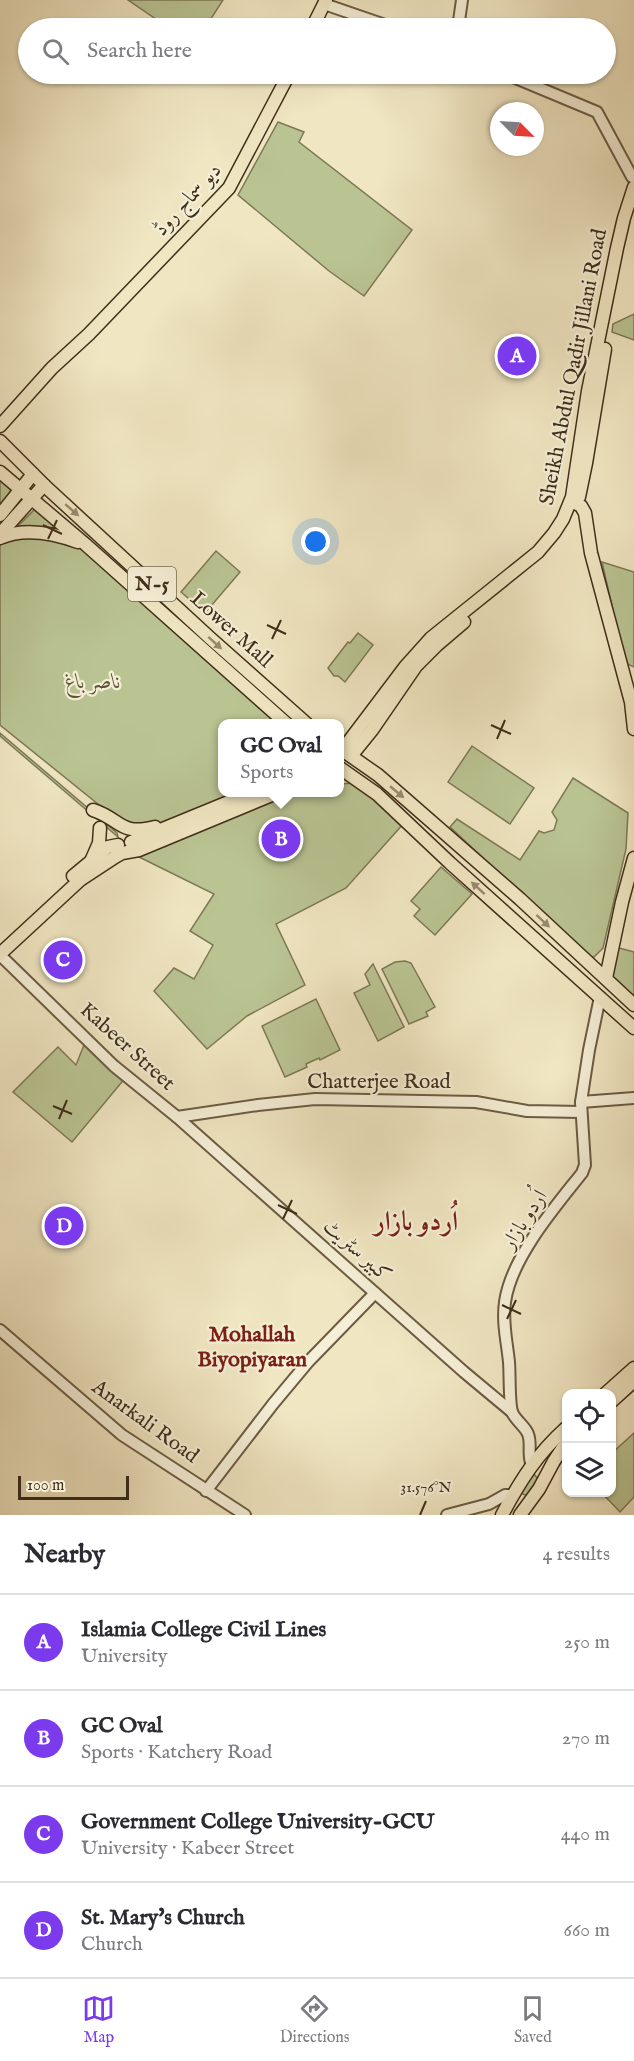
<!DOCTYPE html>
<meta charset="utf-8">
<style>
body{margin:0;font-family:"IM FELL English",Amiri,serif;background:#f2f2f3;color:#2b2b33}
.controls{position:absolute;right:18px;bottom:18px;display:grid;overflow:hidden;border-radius:12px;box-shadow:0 2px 4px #0004}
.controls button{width:54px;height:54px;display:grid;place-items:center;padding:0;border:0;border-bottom:2px solid #e1e1e2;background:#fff;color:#2b2b33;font:30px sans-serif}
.compass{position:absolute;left:490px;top:102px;width:54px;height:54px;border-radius:50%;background:#fff;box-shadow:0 2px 4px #0004;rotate:114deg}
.scale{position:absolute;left:18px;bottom:15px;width:111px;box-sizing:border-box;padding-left:6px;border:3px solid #402e19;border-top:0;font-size:16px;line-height:21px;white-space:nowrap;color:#402e19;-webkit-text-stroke:4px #f5efd7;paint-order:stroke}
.you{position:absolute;left:316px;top:542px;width:21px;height:21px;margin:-15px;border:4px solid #fff;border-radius:50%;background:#1a73e8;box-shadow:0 0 0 9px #1a73e833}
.badge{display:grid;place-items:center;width:39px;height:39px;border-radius:50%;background:#7c3aed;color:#fff;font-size:20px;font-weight:700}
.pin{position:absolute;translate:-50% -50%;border:3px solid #fff;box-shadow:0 2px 6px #0006}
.popup{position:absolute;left:218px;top:719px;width:126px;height:78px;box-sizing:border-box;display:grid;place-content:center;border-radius:12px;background:#fff;filter:drop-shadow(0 2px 4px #0005);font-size:20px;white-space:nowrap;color:#7c7c81}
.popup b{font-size:22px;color:#2b2b33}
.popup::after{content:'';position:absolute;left:50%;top:100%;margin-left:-12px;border:12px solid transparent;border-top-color:#fff}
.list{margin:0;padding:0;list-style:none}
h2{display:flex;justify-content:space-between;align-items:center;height:78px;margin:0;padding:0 24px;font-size:26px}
h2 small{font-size:20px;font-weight:400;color:#7c7c81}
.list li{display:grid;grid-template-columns:39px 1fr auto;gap:18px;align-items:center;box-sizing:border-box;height:96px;padding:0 24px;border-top:2px solid #e1e1e2}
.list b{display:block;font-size:22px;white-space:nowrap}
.list p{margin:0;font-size:20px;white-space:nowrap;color:#7c7c81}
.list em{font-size:20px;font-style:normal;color:#7c7c81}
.icon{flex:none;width:33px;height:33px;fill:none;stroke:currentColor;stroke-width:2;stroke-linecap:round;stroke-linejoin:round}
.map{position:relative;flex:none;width:634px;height:1515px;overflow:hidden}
.search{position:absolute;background:#fff;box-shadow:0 2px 4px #0004;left:18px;right:18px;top:18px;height:66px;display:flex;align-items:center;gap:15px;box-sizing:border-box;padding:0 21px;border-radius:33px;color:#7c7c81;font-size:22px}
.sheet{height:462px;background:#fff}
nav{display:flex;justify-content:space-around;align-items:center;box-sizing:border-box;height:84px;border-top:2px solid #e1e1e2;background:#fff;font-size:16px;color:#7c7c81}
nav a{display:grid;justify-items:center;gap:3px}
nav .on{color:#7c3aed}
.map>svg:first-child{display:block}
</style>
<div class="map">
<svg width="634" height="1515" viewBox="0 0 634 1515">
<rect width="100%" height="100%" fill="#f0e6c2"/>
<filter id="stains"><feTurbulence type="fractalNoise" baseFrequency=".00333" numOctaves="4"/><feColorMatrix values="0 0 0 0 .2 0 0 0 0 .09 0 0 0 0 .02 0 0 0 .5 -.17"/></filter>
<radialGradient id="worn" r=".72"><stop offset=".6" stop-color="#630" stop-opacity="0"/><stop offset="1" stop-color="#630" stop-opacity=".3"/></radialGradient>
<g fill="#bac493" stroke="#7d7956" stroke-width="1.5">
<polygon points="128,0 223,0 205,28 169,28"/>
<polygon points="278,122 304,132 299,142 412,230 364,296 329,271 238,195"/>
<polygon points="634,314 634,340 612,332 613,324"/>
<polygon points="0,477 12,492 0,505"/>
<polygon points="37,507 70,534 16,528"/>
<path d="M27 535 76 543 276 723 222 724V792L241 793C213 804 152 835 124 825L0 725V545L8 540Z"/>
<polygon points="216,551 240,572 205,613 181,592"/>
<polygon points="602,562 634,572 634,667 625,663"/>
<polygon points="358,633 373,645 345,682 338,676 334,676 328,668 348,642 350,643"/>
<polygon points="0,733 117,833 118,837 0,736"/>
<polygon points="472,746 534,788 510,824 448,782"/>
<polygon points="573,778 628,813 626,849 603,948 594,957 589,957 450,827 457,819 520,860 539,831 544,833 554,830 557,820 552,812"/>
<polygon points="354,783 404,823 346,888 276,924 305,985 247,1016 207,1049 154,991 174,968 194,979 213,945 190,931 214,894 133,854 291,793 340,792 340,784"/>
<polygon points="441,867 472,894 435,935 414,916 420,909 411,901"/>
<polygon points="612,946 634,952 634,1005 606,978"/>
<polygon points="405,961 411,963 435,1007 426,1012 428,1016 409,1024 382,969 395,962"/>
<polygon points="373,964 404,1027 378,1041 354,993 370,985 365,974"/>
<polygon points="316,999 340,1050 320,1060 319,1058 306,1064 307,1067 285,1077 262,1026"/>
<polygon points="86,1040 126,1077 72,1142 13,1092 58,1047 76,1065"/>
<polygon points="634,1433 634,1497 620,1512 602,1493 612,1492 612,1453"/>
<polygon points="533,1473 539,1480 528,1496 520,1493"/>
</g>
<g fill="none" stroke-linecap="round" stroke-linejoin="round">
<defs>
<g id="minor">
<polyline points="324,4 394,28"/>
<polyline points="458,28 462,0"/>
<polyline points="506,74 597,112 632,177 634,178"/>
<polyline points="0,955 114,1066 177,1117 464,1372 512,1412"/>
<polyline points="581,1102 634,1098"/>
<polyline points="177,1117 258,1105 315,1099 476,1102 527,1111 581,1112"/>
<polyline points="0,1330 122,1435 245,1515"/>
<path d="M532 1465C527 1457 532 1444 528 1434 525 1426 515 1420 512 1412 509 1402 510 1374 509 1362 507 1342 502 1322 505 1302 511 1258 555 1207 582 1173L585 1165 581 1102 589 1050 600 997"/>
<polyline points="206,1491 273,1404 308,1362 375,1293"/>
<polyline points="447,1515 489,1504 505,1495 512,1495"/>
</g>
<g id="major">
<polyline points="312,28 326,0"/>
<polyline points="0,426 52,368 89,334 229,188 289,74"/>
<polyline points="0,441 46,487 210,638 307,724"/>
<polyline points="0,472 85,544 287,724"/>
<polyline points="579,497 586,463 605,349"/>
<polyline points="571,501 581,506 585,513 591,553 631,702 634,729"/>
<polyline points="0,515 33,474"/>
<polyline points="0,534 44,485"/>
<path d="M0 538C25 527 53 533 78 542"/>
<polyline points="345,752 378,775 520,899 634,1005"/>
<polyline points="340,753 405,667 431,638 538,552 554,533 563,519 572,497 588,391 617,248 624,218 634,187"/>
<polyline points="351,756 372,730 416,666 437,645 464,622"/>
<polyline points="340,768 377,794 450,863 634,1028"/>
<path d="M93 810C121 819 119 836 155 827"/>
<polyline points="131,842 253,792"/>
<polyline points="92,859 99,843 100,828"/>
<polyline points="73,876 108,847 118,845"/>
<polyline points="0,954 80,880 115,857 122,853 139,850 279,792"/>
<polyline points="606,978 622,902 634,858"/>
<polyline points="605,1394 634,1368"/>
<polyline points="612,1401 634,1381"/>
<path d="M502 1515C520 1481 537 1454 566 1428"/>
<polyline points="520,1515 539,1489 554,1461 566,1443"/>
</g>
</defs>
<use href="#minor" stroke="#6c5c43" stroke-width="14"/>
<use href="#major" stroke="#402e19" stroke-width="15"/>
<use href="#minor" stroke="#f5efd7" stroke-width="10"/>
<use href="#major" stroke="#f0e6c2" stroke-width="12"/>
</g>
<defs><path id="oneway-solid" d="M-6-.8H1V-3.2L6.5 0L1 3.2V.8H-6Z" transform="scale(1.5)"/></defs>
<g fill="#988a6e">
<use href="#oneway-solid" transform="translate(72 510) rotate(41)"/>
<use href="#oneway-solid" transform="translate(215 643) rotate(42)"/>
<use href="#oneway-solid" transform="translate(397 792) rotate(40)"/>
<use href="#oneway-solid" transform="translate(478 888) rotate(-138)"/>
<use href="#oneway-solid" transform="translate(543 921) rotate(43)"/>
</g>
<path fill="none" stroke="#402e19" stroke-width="2" d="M43 525 62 534M48 539 57 520M267 625 286 634M272 639 281 620M491 725 511 734M497 739 505 720M53 1106 72 1114M59 1119 67 1100M278 1205 297 1214M283 1219 292 1200M502 1305 521 1314M507 1319 516 1300M420 1515 426 1501"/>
<g text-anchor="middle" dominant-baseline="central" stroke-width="4.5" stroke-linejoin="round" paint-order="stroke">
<rect fill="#f5efd7" stroke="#766852" stroke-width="1.5" x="128" y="567" width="48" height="34" rx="4.5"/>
<g font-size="20" font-weight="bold" fill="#402e19">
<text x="152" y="584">N-5</text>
</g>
<g font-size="21" fill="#402e19" stroke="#f5efd7">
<text transform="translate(188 200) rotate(-48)">دیو سماج روڈ</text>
<text transform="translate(574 367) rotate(-79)">Sheikh Abdul Qadir Jillani Road</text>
<text transform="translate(231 630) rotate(42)">Lower Mall</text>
<text transform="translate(127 1047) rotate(42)">Kabeer Street</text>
<text x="379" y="1082">Chatterjee Road</text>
<text transform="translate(525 1220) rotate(-57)">اُردو بازار</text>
<text transform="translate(357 1251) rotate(42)">کبیر سٹریٹ</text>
<text transform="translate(145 1422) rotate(36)">Anarkali Road</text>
</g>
<g font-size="21" font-style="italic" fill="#5e5438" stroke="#f5efd7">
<text x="93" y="682">ناصر باغ</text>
</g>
<g font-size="22" font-weight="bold" fill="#7a1f14" stroke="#f5efd7">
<text x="252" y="1335">Mohallah<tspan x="252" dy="25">Biyopiyaran</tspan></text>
</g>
<g font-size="27" font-weight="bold" fill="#7a1f14" stroke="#f5efd7">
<text x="416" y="1223">اُردو بازار</text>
</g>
</g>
<g font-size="15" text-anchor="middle" fill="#402e19" stroke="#f5efd7" stroke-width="4.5" stroke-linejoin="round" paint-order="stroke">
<text x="426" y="1492">31.576°N</text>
</g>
<rect width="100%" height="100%" filter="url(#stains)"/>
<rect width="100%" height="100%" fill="url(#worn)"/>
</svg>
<div class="controls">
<button><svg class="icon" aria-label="locate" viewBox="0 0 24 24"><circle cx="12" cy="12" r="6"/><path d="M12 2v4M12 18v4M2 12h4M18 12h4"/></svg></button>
<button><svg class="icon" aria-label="layers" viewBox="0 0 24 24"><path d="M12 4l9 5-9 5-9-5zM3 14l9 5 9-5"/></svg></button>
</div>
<svg class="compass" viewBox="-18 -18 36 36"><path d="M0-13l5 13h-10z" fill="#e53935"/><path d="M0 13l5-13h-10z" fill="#7c7c81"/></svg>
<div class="scale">100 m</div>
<div class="you"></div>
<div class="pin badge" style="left:517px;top:356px">A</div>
<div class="pin badge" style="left:281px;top:839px">B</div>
<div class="popup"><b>GC Oval</b>Sports</div>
<div class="pin badge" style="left:63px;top:960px">C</div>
<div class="pin badge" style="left:64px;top:1226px">D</div>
<div class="search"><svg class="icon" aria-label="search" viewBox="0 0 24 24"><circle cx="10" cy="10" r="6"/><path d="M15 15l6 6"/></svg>Search here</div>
</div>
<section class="sheet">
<h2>Nearby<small>4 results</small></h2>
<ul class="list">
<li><span class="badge">A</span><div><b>Islamia College Civil Lines</b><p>University</p></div><em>250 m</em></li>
<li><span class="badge">B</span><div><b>GC Oval</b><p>Sports · Katchery Road</p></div><em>270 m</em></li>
<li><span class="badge">C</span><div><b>Government College University-GCU</b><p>University · Kabeer Street</p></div><em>440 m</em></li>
<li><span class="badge">D</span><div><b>St. Mary's Church</b><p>Church</p></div><em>660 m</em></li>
</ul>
</section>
<nav>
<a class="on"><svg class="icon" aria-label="map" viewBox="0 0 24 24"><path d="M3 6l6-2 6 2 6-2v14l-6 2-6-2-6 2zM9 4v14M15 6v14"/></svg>Map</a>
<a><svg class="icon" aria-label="directions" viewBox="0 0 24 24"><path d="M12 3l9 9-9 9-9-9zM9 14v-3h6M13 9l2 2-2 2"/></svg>Directions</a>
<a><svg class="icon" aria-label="saved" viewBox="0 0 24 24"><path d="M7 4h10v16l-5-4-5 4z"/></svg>Saved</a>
</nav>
